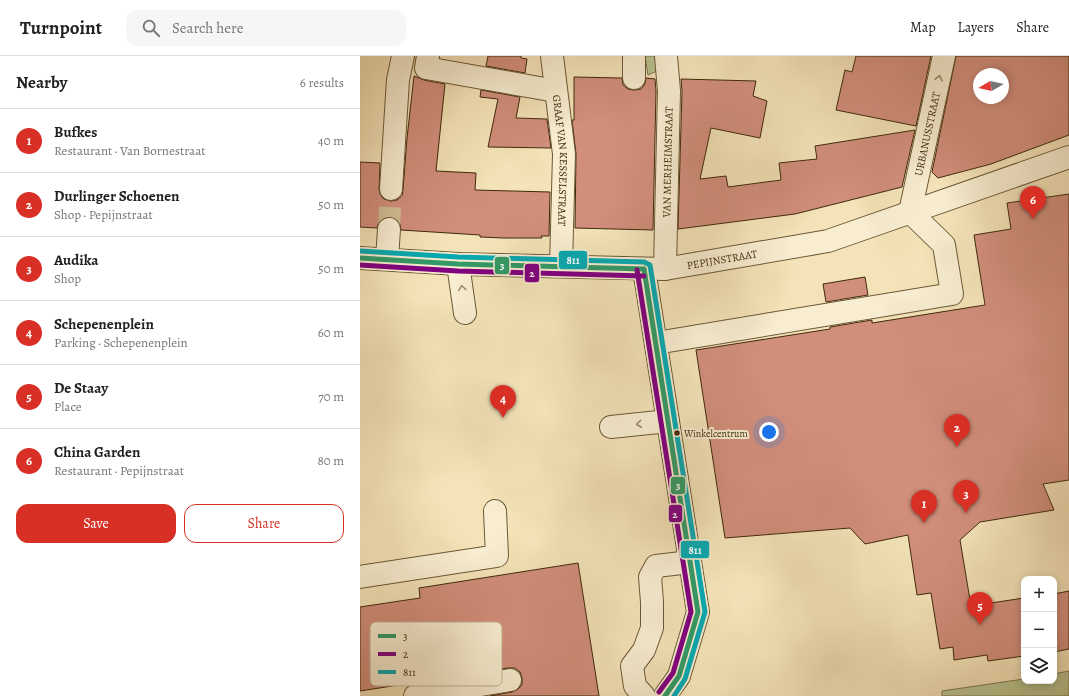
<!DOCTYPE html>
<meta charset="utf-8">
<style>
body{margin:0;font-family:Alegreya,serif;background:#f6f6f6;color:#202124}
.controls{position:absolute;right:12px;bottom:12px;display:grid;overflow:hidden;border-radius:8px;box-shadow:0 2px 10px #0003}
.controls button{width:36px;height:36px;display:grid;place-items:center;padding:0;border:0;border-bottom:1px solid #e0e0e0;background:#fff;color:#202124;font:20px sans-serif}
.compass{position:absolute;left:613px;top:12px;width:36px;height:36px;border-radius:50%;background:#fff;box-shadow:0 2px 10px #0003;rotate:261deg}
.you{position:absolute;left:409px;top:376px;width:14px;height:14px;margin:-10px;border:3px solid #fff;border-radius:50%;background:#1a73e8;box-shadow:0 0 0 6px #1a73e833}
.badge{display:grid;place-items:center;width:26px;height:26px;border-radius:50%;background:#d93025;color:#fff;font-size:13px;font-weight:700}
.pin{position:absolute;translate:-50% -33px;filter:drop-shadow(0 1px 2px #0008)}
.pin::after{content:'';position:absolute;top:21px;width:14px;height:12px;background:inherit;clip-path:polygon(0 0,100% 0,50% 100%)}
.list{margin:0;padding:0;list-style:none}
h2{display:flex;justify-content:space-between;align-items:center;height:52px;margin:0;padding:0 16px;font-size:17px}
h2 small{font-size:13px;font-weight:400;color:#757577}
.list li{display:grid;grid-template-columns:26px 1fr auto;gap:12px;align-items:center;box-sizing:border-box;height:64px;padding:0 16px;border-top:1px solid #e0e0e0}
.list b{display:block;font-size:15px;white-space:nowrap}
.list p{margin:0;font-size:13px;white-space:nowrap;color:#757577}
.list em{font-size:13px;font-style:normal;color:#757577}
.actions{display:flex;gap:8px;padding:12px 16px}
.actions a{flex:1;padding:9px 0;border:1px solid #d93025;border-radius:12px;text-align:center;font-size:14px;color:#d93025}
.actions .main{background:#d93025;color:#fff}
.icon{flex:none;width:22px;height:22px;fill:none;stroke:currentColor;stroke-width:2;stroke-linecap:round;stroke-linejoin:round}
.map{position:relative;flex:none;width:709px;height:640px;overflow:hidden}
header{display:flex;align-items:center;gap:24px;box-sizing:border-box;height:56px;padding:0 20px;background:#fff;border-bottom:1px solid #e0e0e0}
header strong{font-size:19px}
nav{display:flex;gap:22px;margin-inline-start:auto;font-size:14px}
.search{width:280px;height:36px;background:#f6f6f6;display:flex;align-items:center;gap:10px;box-sizing:border-box;padding:0 14px;border-radius:12px;color:#757577;font-size:15px}
main{display:flex}
aside{flex:1;background:#fff}
.map>svg:first-child{display:block}
</style>
<header>
<strong>Turnpoint</strong>
<div class="search"><svg class="icon" aria-label="search" viewBox="0 0 24 24"><circle cx="10" cy="10" r="6"/><path d="M15 15l6 6"/></svg>Search here</div>
<nav><a>Map</a><a>Layers</a><a>Share</a></nav>
</header>
<main>
<aside>
<h2>Nearby<small>6 results</small></h2>
<ul class="list">
<li><span class="badge">1</span><div><b>Bufkes</b><p>Restaurant · Van Bornestraat</p></div><em>40 m</em></li>
<li><span class="badge">2</span><div><b>Durlinger Schoenen</b><p>Shop · Pepijnstraat</p></div><em>50 m</em></li>
<li><span class="badge">3</span><div><b>Audika</b><p>Shop</p></div><em>50 m</em></li>
<li><span class="badge">4</span><div><b>Schepenenplein</b><p>Parking · Schepenenplein</p></div><em>60 m</em></li>
<li><span class="badge">5</span><div><b>De Staay</b><p>Place</p></div><em>70 m</em></li>
<li><span class="badge">6</span><div><b>China Garden</b><p>Restaurant · Pepijnstraat</p></div><em>80 m</em></li>
</ul>
<div class="actions"><a class="main">Save</a><a>Share</a></div>
</aside>
<div class="map">
<svg width="709" height="640" viewBox="0 0 709 640">
<rect width="100%" height="100%" fill="#f4e3b8"/>
<filter id="stains"><feTurbulence type="fractalNoise" baseFrequency=".005" numOctaves="4"/><feColorMatrix values="0 0 0 0 .2 0 0 0 0 .09 0 0 0 0 .02 0 0 0 .5 -.17"/></filter>
<radialGradient id="worn" r=".72"><stop offset=".6" stop-color="#630" stop-opacity="0"/><stop offset="1" stop-color="#630" stop-opacity=".3"/></radialGradient>
<g fill="#b9c490" stroke="#7c774e">
<polygon points="285,0 296,0 299,14 288,19"/>
<polygon points="709,615 709,640 582,640 582,635 664,623 664,625 694,625 694,618"/>
</g>
<g fill="#d18e7b" stroke="#3e2a0b" fill-rule="evenodd">
<polygon points="128,0 161,0 161,2 167,3 165,17 126,10"/>
<polygon points="496,0 571,0 556,70 476,54 485,14 492,16"/>
<path d="M596 0H709V79L631 108 578 122 572 116ZM619 18H643V42H619Z"/>
<polygon points="54,20 64,24 85,28 76,115 116,117 115,134 190,136 189,180 181,180 182,182 144,182 120,181 120,179 41,174 40,168 36,163 29,161 24,162 19,166 17,172 0,171 0,106 20,107 19,133 20,139 24,143 31,145 37,144 42,140 43,134 47,82"/>
<polygon points="214,21 262,22 263,29 268,33 274,34 281,33 285,28 286,22 295,23 296,35 293,174 215,172 216,98 212,64 214,64"/>
<polygon points="321,23 396,25 393,40 407,45 400,82 351,72 340,123 366,120 368,131 421,124 419,107 457,103 455,90 555,74 542,131 435,158 318,173 322,35"/>
<polygon points="121,34 160,41 156,62 187,63 191,92 128,91 138,43 120,41"/>
<polygon points="709,138 709,424 683,428 694,454 620,466 600,484 611,550 664,542 664,600 628,605 627,599 594,604 593,591 580,593 571,537 557,539 548,479 505,488 490,472 365,482 336,294 470,273 470,271 512,264 512,267 625,249 614,179 651,173 647,147"/>
<polygon points="505,221 508,239 466,246 463,228"/>
<polygon points="218,507 239,640 130,640 152,636 158,633 162,629 162,622 160,616 155,612 148,612 0,635 0,551 60,542 59,532"/>
<polygon points="709,535 709,593 694,596 694,538"/>
</g>
<g fill="none" stroke-linecap="round" stroke-linejoin="round">
<polyline stroke="#d0be95" stroke-width="22" stroke-dasharray="22 11" stroke-linecap="butt" points="29,173 31,133"/>
<defs>
<g id="minor">
<polyline points="68,0 66,12 196,35"/>
<path id="s1" d="M192 0 204 98 201 210"/>
<polyline points="274,0 274,22"/>
<polyline points="31,133 38,24 43,0"/>
<path id="s2" d="M550 156 584 0"/>
<path id="s3" d="M0 202 98 208 305 213 468 185 709 101"/>
<polyline points="27,203 29,173"/>
<polyline points="98,208 105,257"/>
<polyline points="284,213 338,556 319,620 305,640"/>
<path id="s4" d="M305 213 309 35 306 0"/>
<polyline points="296,287 592,238 584,189 550,156"/>
<polyline points="251,371 308,365"/>
<polyline points="0,521 137,500 135,455"/>
<polyline points="55,640 150,624"/>
<polyline points="284,640 275,630 272,610 284,594 292,572 292,546 290,521 296,510 330,506"/>
</g>
</defs>
<use href="#minor" stroke="#6c5836" stroke-width="24"/>
<use href="#minor" stroke="#f8edd1" stroke-width="22"/>
<defs>
<g id="bus-1">
<polyline points="0,202 98,208 284,213"/>
<polyline points="284,213 338,556 319,620 305,640"/>
</g>
<g id="bus-2">
<polyline points="0,209 98,215 284,220"/>
<polyline points="277,214 331,556 313,617 299,636"/>
</g>
<polyline id="bus-3" points="0,195 98,201 284,206 290,209 345,556 325,623 314,640"/>
</defs>
<use href="#bus-1" stroke="#f8edd1" stroke-width="8"/>
<use href="#bus-2" stroke="#f8edd1" stroke-width="8"/>
<use href="#bus-3" stroke="#f8edd1" stroke-width="8"/>
<use href="#bus-1" stroke="#396" stroke-width="5"/>
<use href="#bus-2" stroke="#800080" stroke-width="5"/>
<use href="#bus-3" stroke="#09a8b0" stroke-width="5"/>
</g>
<defs><path id="oneway-chevron" d="M-2-3.5L2.5 0L-2 3.5" fill="none" stroke-width="1.6" stroke-linecap="round" stroke-linejoin="round"/></defs>
<g stroke="#9b8c6e">
<use href="#oneway-chevron" transform="translate(579 22) rotate(-78)"/>
<use href="#oneway-chevron" transform="translate(102 232) rotate(-98)"/>
<use href="#oneway-chevron" transform="translate(279 368) rotate(174)"/>
</g>
<circle fill="#3e2a0b" stroke="#f8edd1" stroke-width="1.5" cx="317" cy="377" r="3.5"/>
<g text-anchor="middle" dominant-baseline="central" stroke-width="4" stroke-linejoin="round" paint-order="stroke">
<g font-size="10" fill="#3e2a0b" stroke="#f8edd1" text-anchor="start">
<text x="324" y="377">Winkelcentrum</text>
</g>
<g font-size="11" fill="#3e2a0b" stroke="#f8edd1">
<text stroke="none"><textPath href="#s2" startOffset="80">URBANUSSTRAAT</textPath></text>
<text stroke="none"><textPath href="#s1" startOffset="105">GRAAF VAN KESSELSTRAAT</textPath></text>
<text stroke="none"><textPath href="#s4" startOffset="107">VAN MERHEIMSTRAAT</textPath></text>
<text stroke="none"><textPath href="#s3" startOffset="363">PEPIJNSTRAAT</textPath></text>
</g>
</g>
<rect x="10" y="566" width="132" height="64" rx="6" fill="#f8edd1" stroke="#c0b296" stroke-width="1"/>
<rect x="18" y="578" width="18" height="4" fill="#396"/>
<rect x="18" y="596" width="18" height="4" fill="#800080"/>
<rect x="18" y="614" width="18" height="4" fill="#09a8b0"/>
<g font-size="11" fill="#3e2a0b">
<text x="43" y="584">3</text>
<text x="43" y="602">2</text>
<text x="43" y="620">811</text>
</g>
<g stroke="#f8edd1" stroke-width="1.5">
<rect x="198" y="194" width="30" height="20" rx="4" fill="#09a8b0"/>
<rect x="134" y="200" width="16" height="19" rx="4" fill="#396"/>
<rect x="164" y="207" width="16" height="20" rx="4" fill="#800080"/>
<rect x="310" y="420" width="16" height="19" rx="4" fill="#396"/>
<rect x="308" y="448" width="15" height="19" rx="4" fill="#800080"/>
<rect x="320" y="484" width="30" height="19" rx="4" fill="#09a8b0"/>
</g>
<g font-size="11" text-anchor="middle" font-weight="bold" fill="#fff">
<text x="213" y="208">811</text>
<text x="142" y="213">3</text>
<text x="172" y="221">2</text>
<text x="318" y="433">3</text>
<text x="315" y="462">2</text>
<text x="335" y="498">811</text>
</g>
<rect width="100%" height="100%" filter="url(#stains)"/>
<rect width="100%" height="100%" fill="url(#worn)"/>
</svg>
<div class="controls">
<button>+</button>
<button>−</button>
<button><svg class="icon" aria-label="layers" viewBox="0 0 24 24"><path d="M12 4l9 5-9 5-9-5zM3 14l9 5 9-5"/></svg></button>
</div>
<svg class="compass" viewBox="-18 -18 36 36"><path d="M0-13l5 13h-10z" fill="#e53935"/><path d="M0 13l5-13h-10z" fill="#757577"/></svg>
<div class="you"></div>
<div class="pin badge" style="left:564px;top:467px">1</div>
<div class="pin badge" style="left:597px;top:391px">2</div>
<div class="pin badge" style="left:606px;top:457px">3</div>
<div class="pin badge" style="left:143px;top:362px">4</div>
<div class="pin badge" style="left:620px;top:569px">5</div>
<div class="pin badge" style="left:673px;top:163px">6</div>
</div>
</main>
